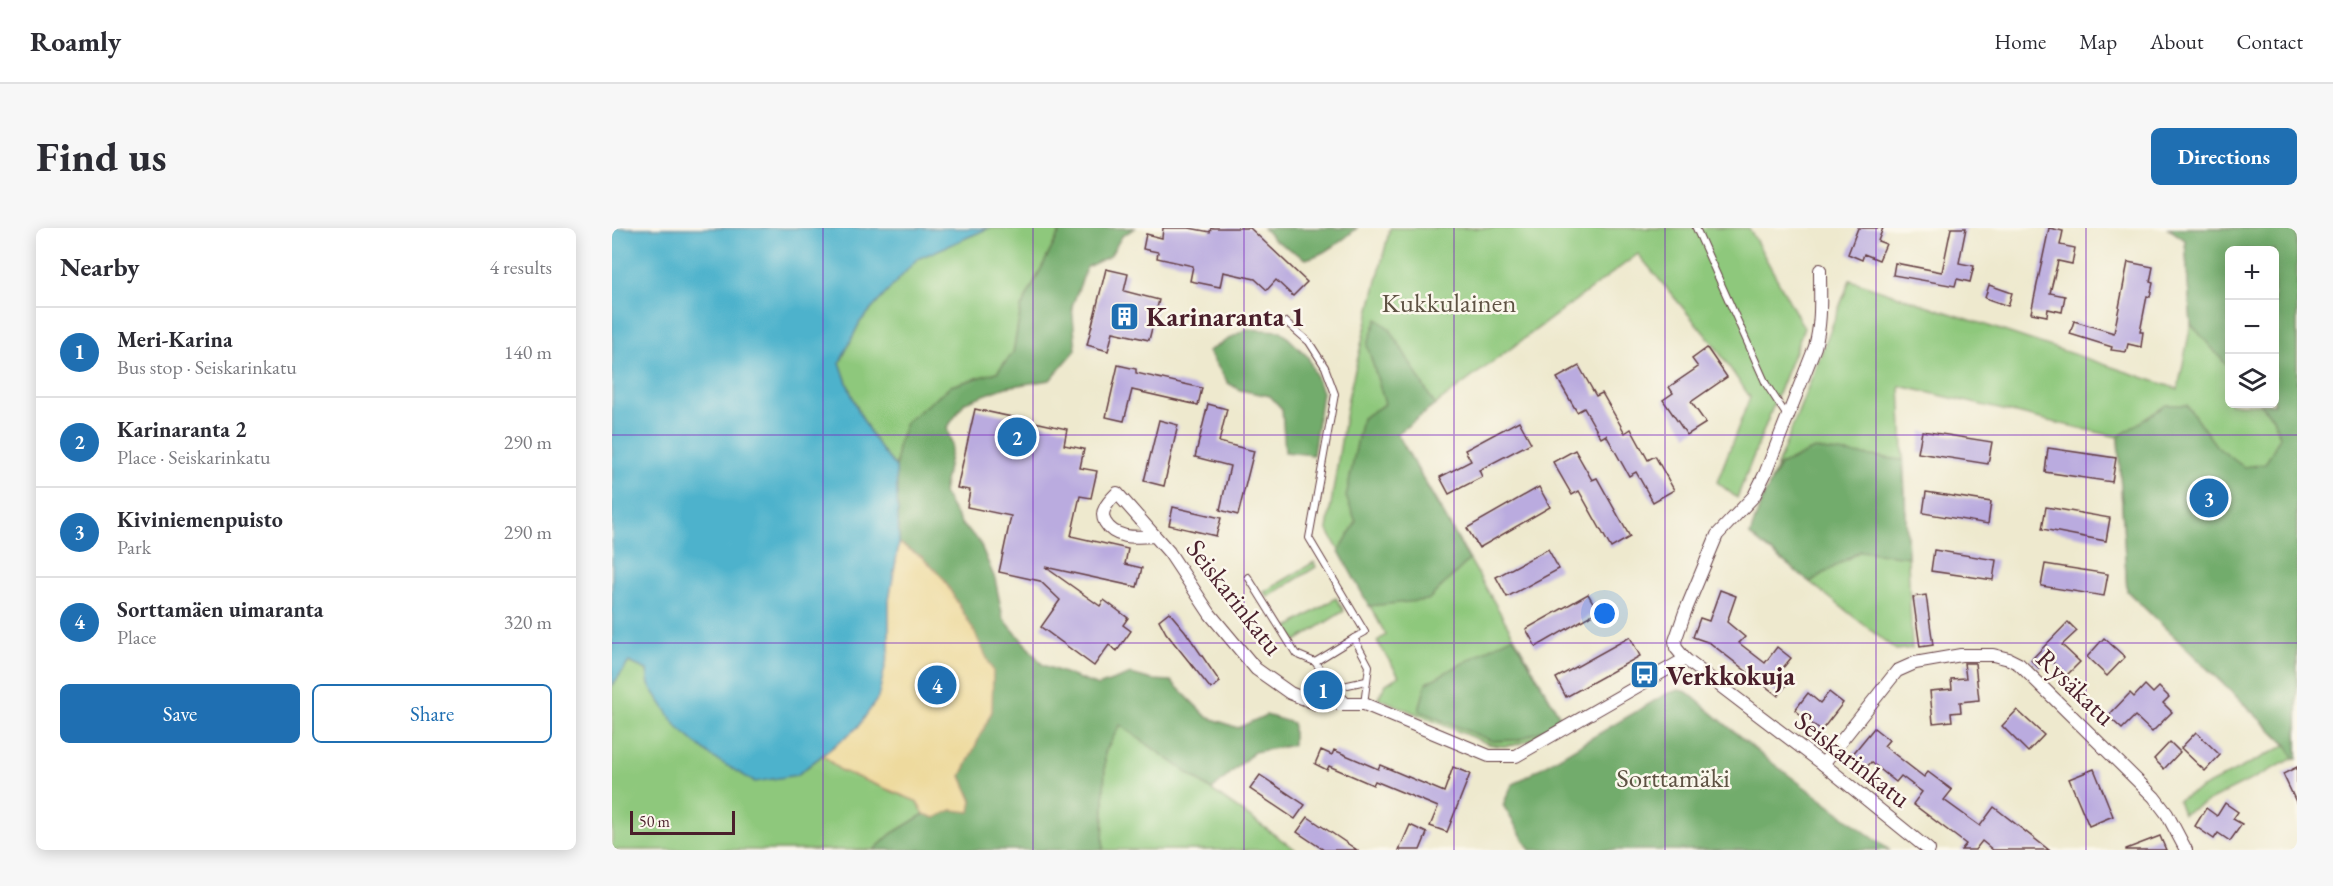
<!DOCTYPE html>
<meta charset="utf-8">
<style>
body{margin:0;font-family:"EB Garamond",serif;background:#f7f7f7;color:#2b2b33}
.controls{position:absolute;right:18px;top:18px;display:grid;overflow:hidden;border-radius:9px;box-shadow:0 3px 15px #0003}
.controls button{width:54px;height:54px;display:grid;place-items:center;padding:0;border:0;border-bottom:2px solid #e1e1e2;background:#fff;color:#2b2b33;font:30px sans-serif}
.scale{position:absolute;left:18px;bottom:15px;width:105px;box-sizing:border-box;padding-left:6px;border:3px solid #4a1f2b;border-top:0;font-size:16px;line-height:21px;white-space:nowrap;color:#4a1f2b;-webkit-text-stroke:4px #fbf7ec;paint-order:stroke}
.you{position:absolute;left:993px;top:386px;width:21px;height:21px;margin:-15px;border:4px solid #fff;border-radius:50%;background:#1a73e8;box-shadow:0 0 0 9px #1a73e833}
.badge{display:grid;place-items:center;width:39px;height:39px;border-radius:50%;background:#1f6fb2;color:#fff;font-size:20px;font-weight:700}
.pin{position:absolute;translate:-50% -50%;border:3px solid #fff;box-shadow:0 2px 6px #0006}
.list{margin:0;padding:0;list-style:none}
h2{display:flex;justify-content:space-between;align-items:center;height:78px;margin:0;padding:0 24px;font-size:26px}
h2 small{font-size:20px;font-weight:400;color:#7c7c81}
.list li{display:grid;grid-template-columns:39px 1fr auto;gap:18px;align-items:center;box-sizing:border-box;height:90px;padding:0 24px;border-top:2px solid #e1e1e2}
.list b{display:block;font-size:22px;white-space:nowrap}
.list p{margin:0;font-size:20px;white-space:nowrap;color:#7c7c81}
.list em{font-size:20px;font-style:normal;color:#7c7c81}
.actions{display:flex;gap:12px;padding:18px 24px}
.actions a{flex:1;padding:14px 0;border:2px solid #1f6fb2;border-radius:9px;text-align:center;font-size:21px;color:#1f6fb2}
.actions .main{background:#1f6fb2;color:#fff}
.icon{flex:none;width:33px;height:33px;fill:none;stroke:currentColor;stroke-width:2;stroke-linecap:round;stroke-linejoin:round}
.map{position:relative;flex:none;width:1685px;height:622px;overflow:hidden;border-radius:9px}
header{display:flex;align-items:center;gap:36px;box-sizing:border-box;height:84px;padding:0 30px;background:#fff;border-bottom:2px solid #e1e1e2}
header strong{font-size:28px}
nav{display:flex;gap:33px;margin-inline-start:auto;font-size:21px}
.intro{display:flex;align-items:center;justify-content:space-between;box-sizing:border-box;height:144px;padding:0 36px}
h1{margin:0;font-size:42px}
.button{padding:15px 27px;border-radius:9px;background:#1f6fb2;color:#fff;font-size:21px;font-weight:700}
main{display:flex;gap:36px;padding:0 36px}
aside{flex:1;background:#fff;border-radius:9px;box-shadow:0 3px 15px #0003}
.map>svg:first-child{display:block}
</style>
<header>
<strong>Roamly</strong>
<nav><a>Home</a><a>Map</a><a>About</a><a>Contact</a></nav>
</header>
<div class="intro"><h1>Find us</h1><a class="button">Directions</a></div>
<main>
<aside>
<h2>Nearby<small>4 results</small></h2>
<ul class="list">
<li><span class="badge">1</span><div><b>Meri-Karina</b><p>Bus stop · Seiskarinkatu</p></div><em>140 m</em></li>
<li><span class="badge">2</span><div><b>Karinaranta 2</b><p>Place · Seiskarinkatu</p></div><em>290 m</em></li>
<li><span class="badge">3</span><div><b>Kiviniemenpuisto</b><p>Park</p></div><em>290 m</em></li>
<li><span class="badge">4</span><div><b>Sorttamäen uimaranta</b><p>Place</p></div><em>320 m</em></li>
</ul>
<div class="actions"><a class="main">Save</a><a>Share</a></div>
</aside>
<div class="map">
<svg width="1685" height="622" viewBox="0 0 1685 622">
<rect width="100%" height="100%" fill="#fbf7ec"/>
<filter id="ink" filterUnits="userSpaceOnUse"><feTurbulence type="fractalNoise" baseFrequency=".0167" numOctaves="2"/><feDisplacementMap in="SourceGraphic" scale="12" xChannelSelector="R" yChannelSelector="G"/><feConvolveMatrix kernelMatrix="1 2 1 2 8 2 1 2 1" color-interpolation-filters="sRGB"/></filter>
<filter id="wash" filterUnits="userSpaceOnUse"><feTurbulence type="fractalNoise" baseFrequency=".008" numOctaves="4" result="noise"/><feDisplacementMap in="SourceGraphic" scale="24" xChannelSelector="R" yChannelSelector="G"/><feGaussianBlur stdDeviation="1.35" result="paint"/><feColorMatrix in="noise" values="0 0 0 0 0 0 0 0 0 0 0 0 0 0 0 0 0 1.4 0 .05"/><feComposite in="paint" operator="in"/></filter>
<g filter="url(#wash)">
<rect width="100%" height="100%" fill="#eee9ce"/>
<g fill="#8ec87c" stroke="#6c7454" stroke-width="1.5" fill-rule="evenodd">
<path d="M377 0H450L409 80 401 125 385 144 339 158 286 217 284 239C256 209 241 173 228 135L248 94 305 31Z"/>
<path d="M778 0H1137L1192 100 1125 270 1105 254 1138 169 1102 117 1026 26 785 205 951 494C927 507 906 524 877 516L766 470 774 456 787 448 765 413 774 407 715 301 736 170Z"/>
<path d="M1556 0H1685V531L1682 530 1571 586 1566 572 1674 517 1515 363 1506 209 1288 158 1300 420 1284 422 1138 307 1238 52 1566 161 1579 96 1573 12ZM1618 22H1662V176H1618Z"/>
<polygon points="702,334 704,339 656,369 652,364"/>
<polygon points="724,370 732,383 684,413 675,400"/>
<polygon points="17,434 35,442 37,457 185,547 211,527 228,542 304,573 312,586 279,606 262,622 0,622 0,458"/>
<polygon points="508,497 684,622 491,622 493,524"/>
</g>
<g fill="#72ac6c" stroke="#5e664c" stroke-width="1.5">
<polygon points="450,0 523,0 510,8 498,28 475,39 460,78 464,122 438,152 394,159 353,174 335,200 340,217 331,265 350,297 367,313 383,351 391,390 431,437 486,458 519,446 540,452 559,453 595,489 626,500 654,487 681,495 681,517 642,524 600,562 508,497 493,524 491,622 262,622 279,606 312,586 323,590 360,572 349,548 380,483 310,329 287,315 284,239 286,217 294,194 339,158 385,144 401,125 409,80"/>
<path d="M651 0H745C729 14 715 25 694 31L662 12Z"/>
<polygon points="1556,0 1685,0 1685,531 1682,530 1675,517 1515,363 1506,209 1554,177 1575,177 1605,219 1632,239 1653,236 1668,209 1661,190 1648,176 1662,176 1662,22 1618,22 1617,140 1579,96 1573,12"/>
<polygon points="765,91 778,101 823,177 785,206 857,332 816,372 757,378 727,323 744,294 734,269 750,190 773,176 755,117"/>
<polygon points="634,101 669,103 696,129 710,164 701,227 673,224 670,181 658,168 628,162 616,155 596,123"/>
<polygon points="1202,221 1291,232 1296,329 1248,323 1198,354 1138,307 1149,274 1168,237"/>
<polygon points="901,408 951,494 906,512 880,513 807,483 814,455"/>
<polygon points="1067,462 1075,464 1151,528 1277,622 918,622 891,577 900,557 1054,466"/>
</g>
<polygon fill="#eeda9e" stroke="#9c7c64" stroke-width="1.5" points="287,315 310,329 331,350 361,401 381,443 380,483 349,548 360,573 358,584 340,582 323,590 312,586 304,573 228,542 211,527 246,499 277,422 277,372"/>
<path fill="#4db2cc" stroke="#4c687c" stroke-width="1.5" d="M0 0H377L305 31 248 94 228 134C240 173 256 209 284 239L287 315 277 372V422L266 470 246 499 185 547 143 554 100 529 66 500 37 457 35 442 17 434 0 458Z"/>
<g id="blocks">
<g fill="#baabdf">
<polygon points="551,0 577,0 598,4 599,0 638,0 695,54 681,68 664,52 655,62 643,51 611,44 608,59 578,53 581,38 545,30 546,24 531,21 534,6 550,10"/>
<polygon points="1246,0 1271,0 1266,13 1274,16 1267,32 1252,26 1250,32 1236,26"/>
<polygon points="1339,0 1354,0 1347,35 1362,38 1358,54 1345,51 1343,58 1281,47 1283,35 1330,44"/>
<polygon points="1437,0 1451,3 1448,17 1463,20 1460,36 1446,33 1438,65 1453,68 1450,84 1436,81 1435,88 1419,85"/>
<polygon points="1516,34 1541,39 1538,54 1541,55 1538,69 1535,68 1528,104 1531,104 1529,119 1516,116 1514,124 1499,122 1500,119 1458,106 1462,93 1502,105"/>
<polygon points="494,41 516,46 512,63 547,72 537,112 501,104 496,123 475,117"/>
<polygon points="1377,57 1400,65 1396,78 1373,70"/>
<polygon points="1095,120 1115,149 1079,174 1094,195 1075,207 1051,172 1061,165 1057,159 1086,139 1080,131"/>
<polygon points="506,137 524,141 524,145 590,160 586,177 520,162 512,193 494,189"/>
<polygon points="967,138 984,168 990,165 1013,205 1019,201 1036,232 1043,228 1062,262 1041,274 1024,244 1017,248 994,207 989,210 972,180 965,184 945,150"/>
<polygon points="596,176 615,181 607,214 642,223 626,287 608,282 618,238 583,229"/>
<polygon points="363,181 455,201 452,217 472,221 468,240 485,243 479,270 468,268 459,308 516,321 513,336 530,340 525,359 433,339 488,378 492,372 516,390 511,397 519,403 505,423 497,417 482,438 429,399 448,372 428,353 387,344 399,288 355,279 358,262 345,260"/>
<polygon points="547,192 566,197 552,258 532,253"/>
<polygon points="907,193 919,215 867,242 870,249 837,266 828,249 859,233 853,222"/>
<polygon points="1310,203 1380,214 1376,236 1306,225"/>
<polygon points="1436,220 1504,230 1500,254 1433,244"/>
<polygon points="963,222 980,252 985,250 1018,309 999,320 967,263 960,267 941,234"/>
<polygon points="927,259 938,279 867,320 855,300"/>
<polygon points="1314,264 1379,274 1376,296 1311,285"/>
<polygon points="561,279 609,290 604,308 557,297"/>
<polygon points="1434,279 1498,290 1494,313 1430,301"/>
<polygon points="936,321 947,341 895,369 884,349"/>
<polygon points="1322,322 1384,332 1381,352 1319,343"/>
<polygon points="1433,336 1496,346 1492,368 1429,358"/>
<polygon points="1108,362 1124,368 1115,394 1133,409 1127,415 1153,435 1165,419 1179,430 1166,446 1176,455 1166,468 1098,415 1081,409 1088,390 1097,393"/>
<polygon points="976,366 986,383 924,419 914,401"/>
<polygon points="1314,367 1321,417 1308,419 1301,369"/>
<polygon points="557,384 573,403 608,454 599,461 554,405 547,392"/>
<polygon points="1456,394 1465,403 1450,417 1468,434 1454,448 1437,430 1427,440 1419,432"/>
<polygon points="1018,409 1028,428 954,469 944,450"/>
<polygon points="1492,410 1513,429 1495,448 1475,429"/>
<polygon points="1352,435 1363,435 1367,472 1348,474 1349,484 1339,485 1340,493 1321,495 1318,463 1340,461 1339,451 1354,450"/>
<polygon points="1533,457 1541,465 1547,459 1557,469 1551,475 1560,484 1540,504 1523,488 1510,501 1496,488 1518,465 1522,469"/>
<polygon points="1217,464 1231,475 1209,503 1183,482 1196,465 1208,475"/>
<polygon points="1405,482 1432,507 1416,524 1390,498"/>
<polygon points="1262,500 1277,512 1272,518 1312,549 1316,544 1340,562 1332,572 1368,598 1382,579 1437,622 1381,622 1370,613 1363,622 1349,622 1354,616 1301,576 1310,564 1289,548 1284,554 1259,534 1255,539 1240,527"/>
<polygon points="1584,504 1608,527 1593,543 1569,520"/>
<polygon points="1558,514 1568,524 1552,541 1542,531"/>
<polygon points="709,522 720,527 722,522 766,541 768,537 832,564 841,539 858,546 835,604 818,598 826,579 763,553 761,557 717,538 715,542 703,536"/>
<polygon points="1685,539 1685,576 1671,546"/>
<polygon points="1482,541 1501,588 1477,598 1457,551"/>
<polygon points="648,547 693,577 683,591 638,561"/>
<polygon points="1613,575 1626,584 1621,591 1630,596 1618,613 1606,605 1602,611 1583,598 1594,580 1605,588"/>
<polygon points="696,589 745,622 712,622 685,604"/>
<polygon points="798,597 815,605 808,622 787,622"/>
<polygon points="1548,608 1554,622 1514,622 1514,621"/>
</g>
</g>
</g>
<g filter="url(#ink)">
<use href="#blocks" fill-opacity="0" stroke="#633d43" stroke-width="1.5"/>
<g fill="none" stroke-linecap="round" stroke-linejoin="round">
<defs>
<g id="lane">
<polyline points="1084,0 1154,156 1175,188"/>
<polyline points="674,94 697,114 713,139 723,166 697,310 753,404 742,410"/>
<polyline points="636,349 684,426 703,434 719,457 737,475"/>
<polyline points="703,434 742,410 757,438 752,476"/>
<polyline points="722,460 754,453"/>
</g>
<g id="street">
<path d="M543 308C526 309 503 312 493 294 491 290 490 285 493 280 495 275 501 269 505 265L557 324 598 386 644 441 678 465 705 476H752L877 528H904L1073 431 1211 536 1317 622"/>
<path d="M1073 431 1064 420 1063 413 1073 384 1105 307 1142 268 1153 246 1203 119C1210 93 1208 69 1208 42"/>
<polyline points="1211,536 1285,443 1303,435 1349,427 1381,427 1397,431 1407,436 1542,569 1555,586 1574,622"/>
</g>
</defs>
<use href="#lane" stroke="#633d43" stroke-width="8"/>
<use href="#street" stroke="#633d43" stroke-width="14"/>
<use href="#lane" stroke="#fff" stroke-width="6"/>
<use href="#street" stroke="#fff" stroke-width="12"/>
</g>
</g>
<path fill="none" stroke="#7b2cbf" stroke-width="1.5" stroke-opacity="0.55" d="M211 0V622M421 0V622M632 0V622M842 0V622M1053 0V622M1264 0V622M1474 0V622M0 207H1685M0 415H1685"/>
<defs>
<symbol id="building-square" viewBox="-11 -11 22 22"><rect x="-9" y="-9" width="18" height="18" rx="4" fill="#1f6fb2" stroke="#fbf7ec"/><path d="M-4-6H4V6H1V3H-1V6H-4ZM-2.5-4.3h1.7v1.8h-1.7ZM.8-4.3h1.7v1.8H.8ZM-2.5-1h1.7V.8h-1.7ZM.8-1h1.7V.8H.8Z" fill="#fff"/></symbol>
<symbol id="bus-square" viewBox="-11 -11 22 22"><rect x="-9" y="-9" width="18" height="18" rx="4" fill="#1f6fb2" stroke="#fbf7ec"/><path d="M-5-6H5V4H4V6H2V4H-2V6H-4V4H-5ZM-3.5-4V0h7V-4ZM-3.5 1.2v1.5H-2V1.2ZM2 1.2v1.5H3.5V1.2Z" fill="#fff"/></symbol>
</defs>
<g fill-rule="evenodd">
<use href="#building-square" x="496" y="72" width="33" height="33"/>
<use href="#bus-square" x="1016" y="430" width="33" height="33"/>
</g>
<g text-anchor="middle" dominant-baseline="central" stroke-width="5" stroke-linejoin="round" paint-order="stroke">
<g font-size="27" fill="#5e5243" stroke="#fbf7ec">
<text x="837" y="74">Kukkulainen</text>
<text x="1061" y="549">Sorttamäki</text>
</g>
<g font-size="27" font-weight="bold" fill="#4a1f2b" stroke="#fbf7ec" text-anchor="start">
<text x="534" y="88">Karinaranta 1</text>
<text x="1054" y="447">Verkkokuja</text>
</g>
<g font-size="27" fill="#4a1f2b" stroke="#fbf7ec">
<text transform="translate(623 369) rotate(52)">Seiskarinkatu</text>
<text transform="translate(1464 459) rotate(44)">Rysäkatu</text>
<text transform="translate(1241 531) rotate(38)">Seiskarinkatu</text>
</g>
</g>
</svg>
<div class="controls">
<button>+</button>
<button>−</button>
<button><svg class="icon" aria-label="layers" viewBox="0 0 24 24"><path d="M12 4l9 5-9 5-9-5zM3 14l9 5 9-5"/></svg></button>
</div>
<div class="scale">50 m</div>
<div class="you"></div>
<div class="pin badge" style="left:711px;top:462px">1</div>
<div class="pin badge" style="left:405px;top:209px">2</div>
<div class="pin badge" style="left:1597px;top:270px">3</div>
<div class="pin badge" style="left:325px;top:457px">4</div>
</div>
</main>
